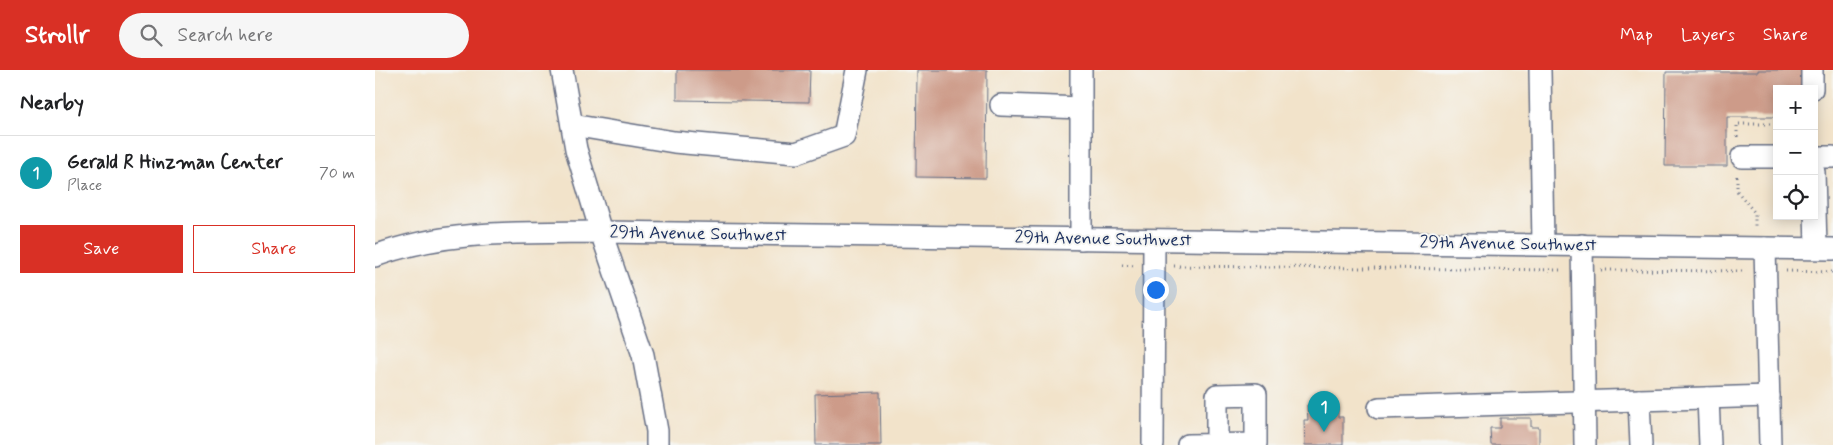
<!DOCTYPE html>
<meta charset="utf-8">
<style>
body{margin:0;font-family:Mynerve,sans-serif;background:#f6f6f6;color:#202124}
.controls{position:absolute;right:15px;top:15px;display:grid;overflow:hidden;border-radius:0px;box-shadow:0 2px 12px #0003}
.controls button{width:45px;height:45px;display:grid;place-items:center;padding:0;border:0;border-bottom:1px solid #e0e0e0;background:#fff;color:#202124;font:25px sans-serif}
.you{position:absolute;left:780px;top:219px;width:18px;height:18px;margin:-12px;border:4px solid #fff;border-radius:50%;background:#1a73e8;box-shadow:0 0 0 8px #1a73e833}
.badge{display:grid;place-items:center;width:32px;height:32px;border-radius:50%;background:#d93025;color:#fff;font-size:16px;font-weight:700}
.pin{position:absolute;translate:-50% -41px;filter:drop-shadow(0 1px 2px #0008)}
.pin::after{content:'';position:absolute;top:26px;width:18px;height:15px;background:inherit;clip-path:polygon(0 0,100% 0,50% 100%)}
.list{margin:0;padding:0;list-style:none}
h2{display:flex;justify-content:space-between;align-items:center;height:65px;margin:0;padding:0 20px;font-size:21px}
h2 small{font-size:16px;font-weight:400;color:#757577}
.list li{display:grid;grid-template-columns:32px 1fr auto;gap:15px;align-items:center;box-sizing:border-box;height:75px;padding:0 20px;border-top:1px solid #e0e0e0}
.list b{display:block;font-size:19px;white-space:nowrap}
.list p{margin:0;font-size:16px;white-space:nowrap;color:#757577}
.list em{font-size:16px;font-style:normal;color:#757577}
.actions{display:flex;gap:10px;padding:15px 20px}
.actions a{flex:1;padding:11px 0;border:1px solid #d93025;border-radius:0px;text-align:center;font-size:18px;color:#d93025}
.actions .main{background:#d93025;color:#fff}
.icon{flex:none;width:28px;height:28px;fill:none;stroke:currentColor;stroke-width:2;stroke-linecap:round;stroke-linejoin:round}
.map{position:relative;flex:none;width:1458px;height:375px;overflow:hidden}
header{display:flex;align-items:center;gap:30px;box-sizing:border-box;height:70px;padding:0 25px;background:#d93025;color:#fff}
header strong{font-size:24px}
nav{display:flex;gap:28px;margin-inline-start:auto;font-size:18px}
.search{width:350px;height:45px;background:#f6f6f6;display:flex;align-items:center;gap:12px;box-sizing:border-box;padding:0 18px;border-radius:28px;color:#757577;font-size:19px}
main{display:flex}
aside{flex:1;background:#fff}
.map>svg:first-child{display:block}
</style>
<header>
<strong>Strollr</strong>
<div class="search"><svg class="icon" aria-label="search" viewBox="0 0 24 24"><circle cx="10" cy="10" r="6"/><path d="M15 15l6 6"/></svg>Search here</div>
<nav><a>Map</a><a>Layers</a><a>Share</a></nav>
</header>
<main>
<aside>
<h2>Nearby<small></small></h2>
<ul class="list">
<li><span class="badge" style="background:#0f9aa8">1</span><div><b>Gerald R Hinzman Center</b><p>Place</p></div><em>70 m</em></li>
</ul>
<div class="actions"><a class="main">Save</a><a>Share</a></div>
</aside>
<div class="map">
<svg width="1458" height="375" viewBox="0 0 1458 375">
<rect width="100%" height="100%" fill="#f6f6f2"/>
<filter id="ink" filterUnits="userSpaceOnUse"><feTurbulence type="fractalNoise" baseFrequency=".02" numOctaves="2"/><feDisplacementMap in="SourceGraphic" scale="10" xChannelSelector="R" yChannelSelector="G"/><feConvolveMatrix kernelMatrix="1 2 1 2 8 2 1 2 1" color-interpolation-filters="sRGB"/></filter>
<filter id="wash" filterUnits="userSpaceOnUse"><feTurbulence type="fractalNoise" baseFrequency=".0096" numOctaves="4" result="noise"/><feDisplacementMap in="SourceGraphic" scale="20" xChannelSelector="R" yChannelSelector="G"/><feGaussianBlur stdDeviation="1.12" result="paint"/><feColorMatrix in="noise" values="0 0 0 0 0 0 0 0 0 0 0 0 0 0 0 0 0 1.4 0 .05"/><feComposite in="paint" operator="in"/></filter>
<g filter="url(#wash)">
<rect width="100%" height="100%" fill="#f2e3ca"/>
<g id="blocks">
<g fill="#cd9b89">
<polygon points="302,0 435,0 434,32 302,30"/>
<polygon points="542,0 612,0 611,108 541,107"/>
<polygon points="1383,0 1428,0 1428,19 1402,19 1402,47 1352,47 1352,96 1290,96 1291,2 1383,2"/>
<polygon points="505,322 506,375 441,375 440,324"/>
<polygon points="963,334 963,347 968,347 968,375 930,375 929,350 933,350 932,335"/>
<polygon points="1125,348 1156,348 1156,357 1164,357 1164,375 1116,375 1115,358 1125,358"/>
</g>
</g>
</g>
<g filter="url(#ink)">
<use href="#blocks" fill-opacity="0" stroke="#666e84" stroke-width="1"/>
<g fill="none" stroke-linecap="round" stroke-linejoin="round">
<defs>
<g id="minor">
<polyline points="187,0 201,79 226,162 268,285 282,361 282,375"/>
<polyline points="1165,0 1168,174"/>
<polyline points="1437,0 1437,19"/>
<polyline points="626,35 706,38"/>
<polyline points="197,55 299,72 421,83 469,66 482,0"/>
<polyline points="1367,87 1402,87"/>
<polyline points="1439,87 1458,87"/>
<polyline points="1439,102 1441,178"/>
<polyline points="706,169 706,0"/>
<polyline points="1207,175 1210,375"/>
<polyline points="1390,178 1395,375"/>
<path d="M0 186C72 159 150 163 226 162L1458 179"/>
<polyline points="1333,328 1335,375"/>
<polyline points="1264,330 1266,375"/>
<polyline points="1004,338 1394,326"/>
<polyline points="778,375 779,170"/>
<polyline points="813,375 881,374 881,324 842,325 842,375"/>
</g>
</defs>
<use href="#minor" stroke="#666e84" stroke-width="24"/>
<g stroke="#666e84" stroke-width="3" stroke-dasharray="1 4" stroke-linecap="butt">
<polyline points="1362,67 1362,54 1402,54"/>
<polyline points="1362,106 1362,121 1380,143 1380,156"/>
<polyline points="747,195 760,196"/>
<polyline points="799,196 1187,200"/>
<polyline points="1226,200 1370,201"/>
<polyline points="1411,201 1458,202"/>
</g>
<use href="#minor" stroke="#fff" stroke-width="21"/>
</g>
</g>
<g text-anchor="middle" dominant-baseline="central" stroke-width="4" stroke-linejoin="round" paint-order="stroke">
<g font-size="18" fill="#1b2f5e" stroke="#f6f6f2">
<text transform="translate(323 164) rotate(1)">29th Avenue Southwest</text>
<text transform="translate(728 169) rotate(1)">29th Avenue Southwest</text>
<text transform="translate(1133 174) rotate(1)">29th Avenue Southwest</text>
</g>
</g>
</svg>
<div class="controls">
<button>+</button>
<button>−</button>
<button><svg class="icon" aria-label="locate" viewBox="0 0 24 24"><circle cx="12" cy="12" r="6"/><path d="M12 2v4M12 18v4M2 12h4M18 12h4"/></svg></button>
</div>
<div class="you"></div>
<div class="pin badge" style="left:949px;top:362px;background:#0f9aa8">1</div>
</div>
</main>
